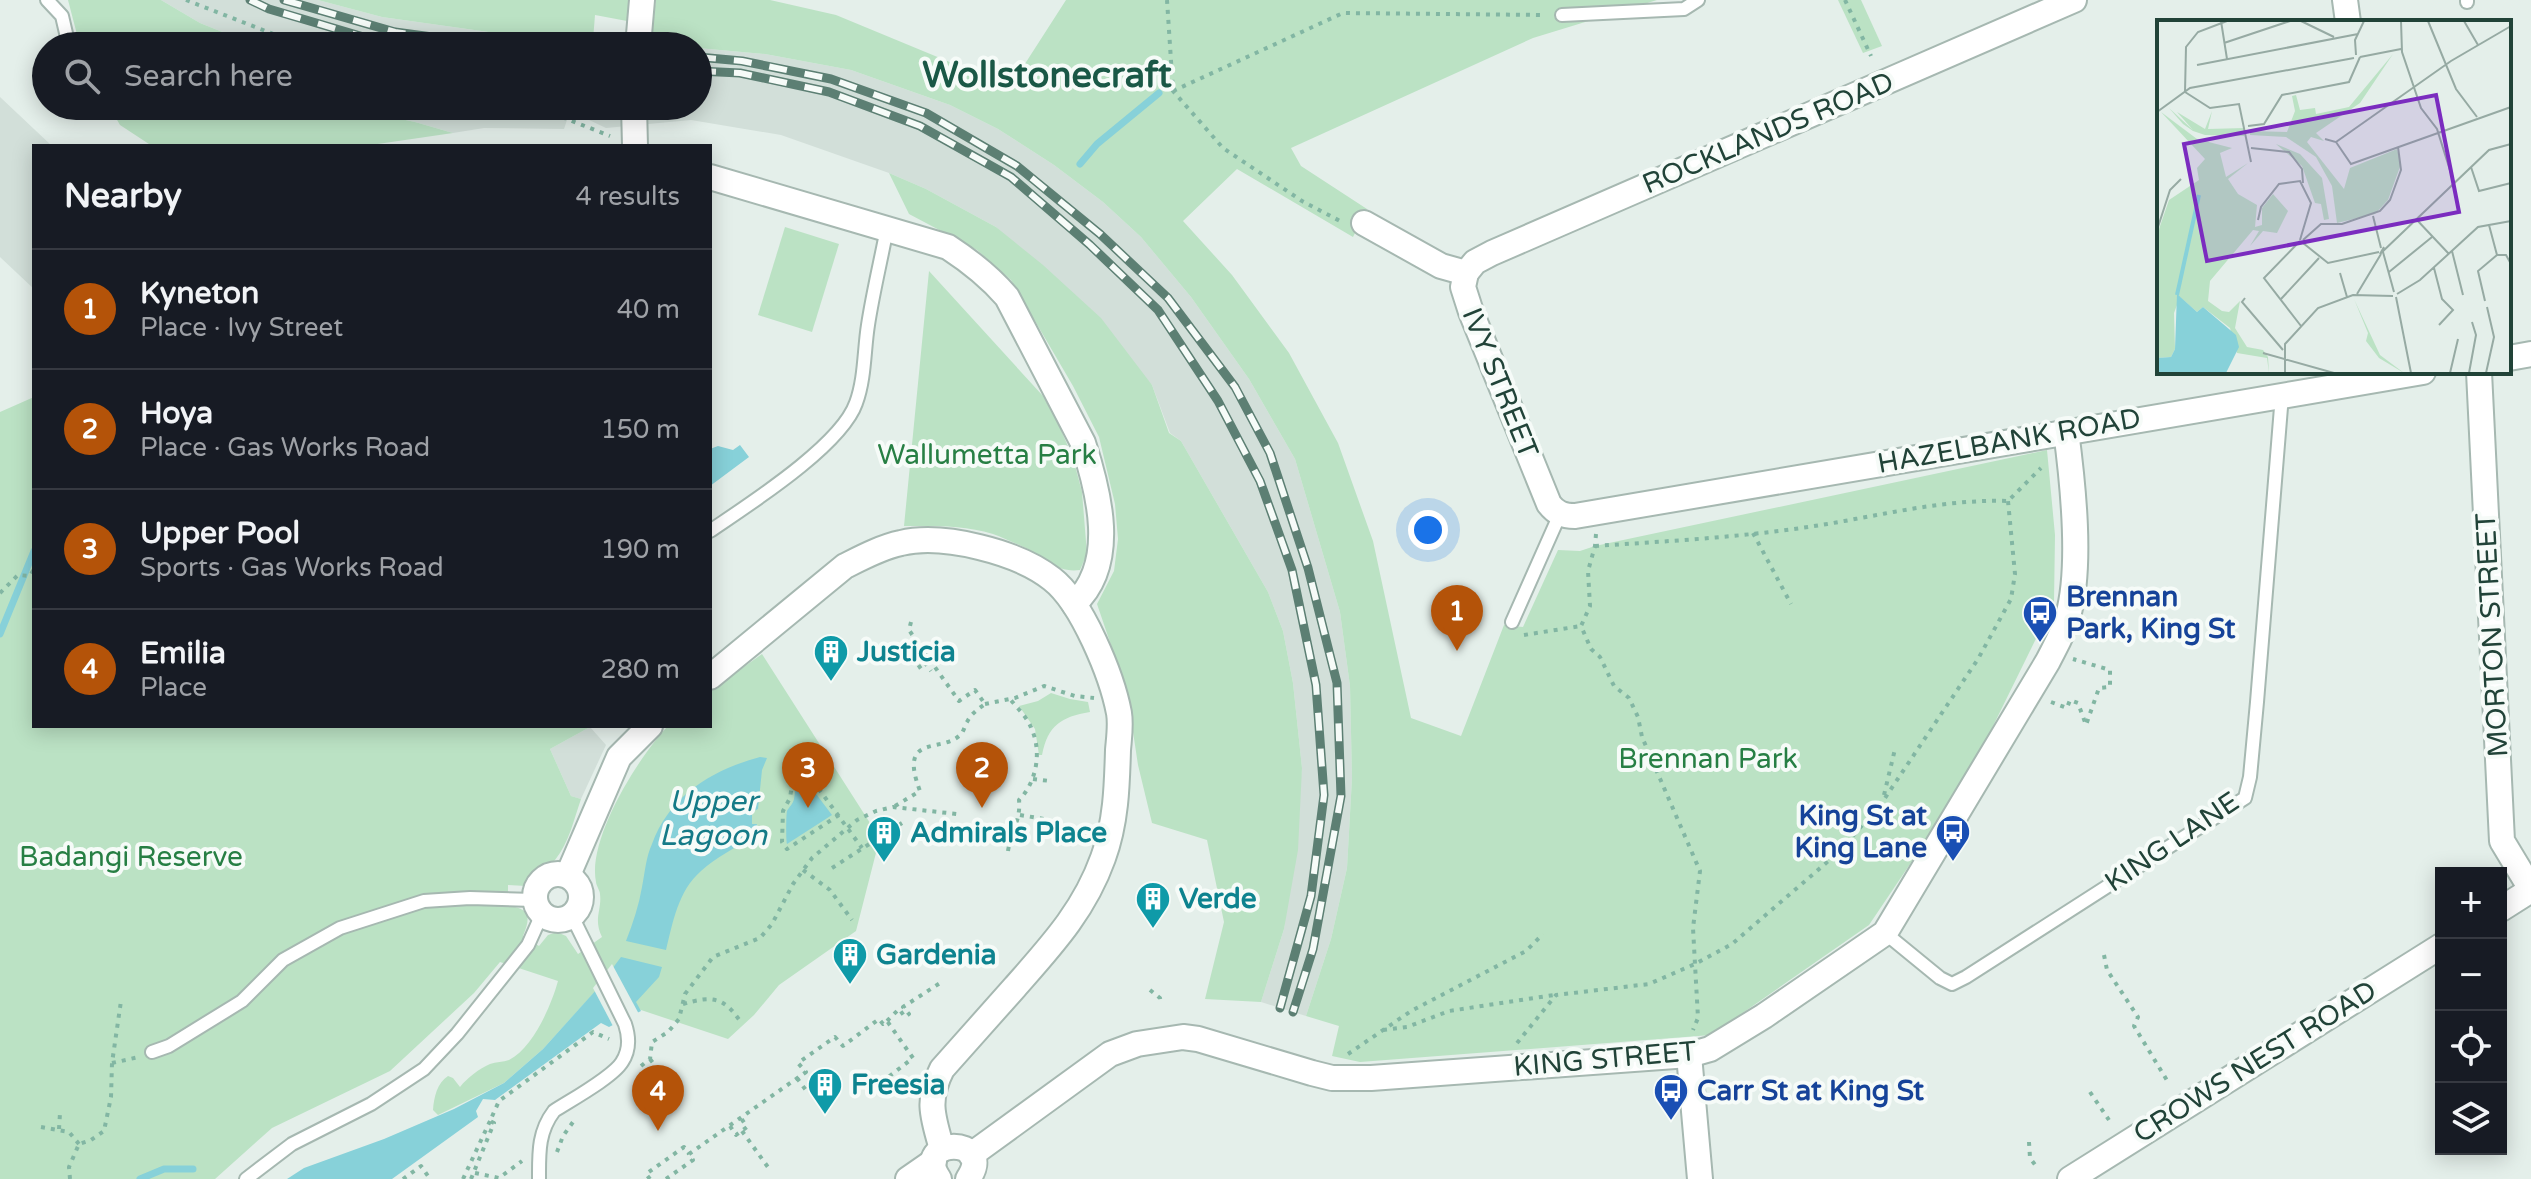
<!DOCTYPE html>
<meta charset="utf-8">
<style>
body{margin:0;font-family:"Varela Round",sans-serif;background:#242831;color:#f1f3f6}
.controls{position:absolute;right:24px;bottom:24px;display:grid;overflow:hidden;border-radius:0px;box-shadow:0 4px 20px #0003}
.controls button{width:72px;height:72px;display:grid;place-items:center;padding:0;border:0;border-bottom:2px solid #363941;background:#171b24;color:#f1f3f6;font:40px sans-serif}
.you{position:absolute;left:1428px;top:530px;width:28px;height:28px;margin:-20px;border:6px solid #fff;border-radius:50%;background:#1a73e8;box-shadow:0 0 0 12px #1a73e833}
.badge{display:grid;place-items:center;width:52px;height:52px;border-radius:50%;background:#b45309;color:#fff;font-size:26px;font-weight:700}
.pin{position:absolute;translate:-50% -66px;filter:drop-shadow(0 2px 4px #0008)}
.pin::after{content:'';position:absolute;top:42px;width:28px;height:24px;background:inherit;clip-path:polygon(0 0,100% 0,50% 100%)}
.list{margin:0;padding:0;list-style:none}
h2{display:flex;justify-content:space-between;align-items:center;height:104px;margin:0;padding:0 32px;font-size:34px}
h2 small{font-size:26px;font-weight:400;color:#9ea1a6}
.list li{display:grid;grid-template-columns:52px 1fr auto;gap:24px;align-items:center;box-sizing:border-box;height:120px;padding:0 32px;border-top:2px solid #363941}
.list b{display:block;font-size:30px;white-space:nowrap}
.list p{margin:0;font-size:26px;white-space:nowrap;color:#9ea1a6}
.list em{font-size:26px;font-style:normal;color:#9ea1a6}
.icon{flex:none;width:44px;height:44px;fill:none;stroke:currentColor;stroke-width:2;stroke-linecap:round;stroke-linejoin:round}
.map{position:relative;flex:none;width:2531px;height:1179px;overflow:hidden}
.search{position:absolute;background:#171b24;box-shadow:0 4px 20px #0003;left:32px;top:32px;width:680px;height:88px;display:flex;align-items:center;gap:20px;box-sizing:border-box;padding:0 28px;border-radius:44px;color:#9ea1a6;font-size:30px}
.panel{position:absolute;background:#171b24;box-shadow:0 4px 20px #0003;left:32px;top:144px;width:680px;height:584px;border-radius:0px}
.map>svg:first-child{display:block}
</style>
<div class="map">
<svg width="2531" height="1179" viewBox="0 0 2531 1179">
<rect width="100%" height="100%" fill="#e4efea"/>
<g fill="#d2dfd9">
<polygon points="161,0 318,0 382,17 517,36 672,46 257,46 200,23"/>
<polygon points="698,48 765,54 851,70 950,105 998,129 1054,165 1103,202 1141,237 1191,297 1249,379 1295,459 1340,612 1350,686 1352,778 1347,868 1331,939 1306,1016 1261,1002 1284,929 1302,768 1293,683 1283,631 1268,592 1181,441 1170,433 1152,385 996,227 926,189 889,173 781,135 691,120 606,128 570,111 564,129 484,128 453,133 415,122 373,113 367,106 698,106"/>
<polygon points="0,97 52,146 34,146 34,289 0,257"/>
<polygon points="590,727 606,745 581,799 571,796 550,749"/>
</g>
<g fill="#bbe2c4">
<polygon points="68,0 161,0 200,23 257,46 80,46"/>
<polygon points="318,0 629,0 627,21 595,15 593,40 517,36 382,17"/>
<polygon points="656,0 770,0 836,15 1010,87 1066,0 1657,0 1533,38 1291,148 1301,166 1367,209 1353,237 1237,169 1183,221 1232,275 1289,353 1338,443 1373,541 1411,718 1461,736 1504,625 1523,627 1558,550 1580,551 1595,546 2047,450 2055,535 2054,602 1966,781 1869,925 1711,1035 1360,1062 1332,1056 1339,1026 1306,1016 1331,939 1347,868 1352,778 1350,686 1340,612 1295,459 1249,379 1191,297 1141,237 1103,202 1054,165 998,129 950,105 851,70 765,54 698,48 698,46 649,44"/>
<polygon points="1838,0 1861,0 1882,46 1863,53"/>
<polygon points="109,106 367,106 373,113 415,122 453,133 364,146 152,146 120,125"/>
<polygon points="889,173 926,189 996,227 1043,265 1101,318 1152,385 1169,433 1181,441 1268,592 1283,631 1293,683 1302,768 1298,850 1284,929 1261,1002 1205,999 1224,922 1207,840 1152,823 1138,765 1127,692 1097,604 1114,571 1118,539 1115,504 1099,437 1073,386 1011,280 977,250 909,214"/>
<polygon points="785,227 839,244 812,332 758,315"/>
<path d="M929 271 1043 396 1058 423 1073 458 1082 492 1087 554 1080 570C1057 573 1046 559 1028 549 1017 544 1004 538 993 534 964 525 934 526 904 526Z"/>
<path d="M34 397V726H588L590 727 550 749 571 796 581 799C574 819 569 843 555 860 547 870 535 876 526 886L508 885V906C530 908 531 917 523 936L539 946 548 935 557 932 566 936 578 954 602 937C593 918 602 911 600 894 600 891 596 885 596 882 587 839 639 756 668 726H710V691L762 654 870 823 878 845 856 931 779 985 754 1015 728 1039 593 994 543 1049 504 1083 438 1115 433 1110C434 1097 437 1083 448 1076L453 1078 460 1087C468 1077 479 1069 490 1064 496 1062 503 1062 509 1060 533 1048 551 1006 558 981L500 962 474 993 390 1071 272 1128 215 1179H0V412Z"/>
<path d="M1051 693 1070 699 1088 702 1090 712C1061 717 1048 725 1042 755H1039L1035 729 1019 706 1038 701Z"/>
</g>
<g fill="#87d1d9">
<polygon points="740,445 749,457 710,486 710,449 718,446 733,450"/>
<path d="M760 757 767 758 762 770 758 809 752 812V824H757L754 836C737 847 716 857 701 871 678 891 673 922 666 950L626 941C633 923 639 905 642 887 645 872 646 857 652 844 670 795 712 770 760 757Z"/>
<path d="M801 774 832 815 787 844C786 840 786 815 787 811 789 807 793 804 794 799 796 789 795 783 801 774Z"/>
<polygon points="621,957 662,967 659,977 636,1002 641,1011 609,1027 601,1023 495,1100 483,1099 476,1111 478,1117 392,1179 287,1179 304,1168 384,1139 454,1109 504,1083 543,1049 597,989"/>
</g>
<polygon fill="#e4efea" points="612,964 640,1016 614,1028 593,988"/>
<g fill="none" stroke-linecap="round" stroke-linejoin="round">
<g stroke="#87d1d9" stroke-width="7">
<polyline points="1080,164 1097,144 1159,93"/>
<polyline points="0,634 34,551"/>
<polyline points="140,1179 164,1169 193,1169"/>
</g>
<defs>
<g id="service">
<polyline points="47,0 62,16 69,46"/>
<polyline points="2467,0 2467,2"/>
<polyline points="1562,15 1684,9 1698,0"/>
<path d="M710 531C748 505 841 446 856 403 865 379 864 350 868 325 873 292 881 260 887 228"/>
<polyline points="1512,622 1560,514"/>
<polyline points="1885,933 1940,978 1952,984 1966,977 2245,798 2250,777 2257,702 2282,395"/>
<polyline points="152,1052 169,1046 242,1001 283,960 340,928 424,901 470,898 534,900"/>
<polyline points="246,1179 292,1144 371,1104 424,1069 457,1034 528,945 542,914"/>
<path d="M539 1179C539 1153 538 1132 554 1111 571 1100 613 1077 622 1062 630 1050 629 1036 625 1024L572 916"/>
</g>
<g id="minor">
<polyline points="2345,0 2348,22"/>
<polyline points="638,46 642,0"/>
<polyline points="634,106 635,146"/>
<path d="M710 177 948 247C971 262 989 276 1007 297L1083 443C1099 492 1118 564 1074 604"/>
<polyline points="1364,223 1441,266 1466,273"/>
<path d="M1466 273 1463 287 1471 312 1549 504C1556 513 1563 516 1575 516L2423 372"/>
<polyline points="1466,273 1475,262 1492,253 2074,0"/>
<polyline points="2509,358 2531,354"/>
<polyline points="2479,372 2502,841 2531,889"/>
<path d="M710 677 845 566C863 557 882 547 901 543 943 533 1018 552 1052 579 1082 602 1112 676 1119 713 1121 725 1119 738 1118 750 1117 786 1116 823 1103 858 1084 911 1051 946 1015 987 991 1014 966 1042 942 1069 926 1100 933 1118 942 1149"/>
<circle cx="558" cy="897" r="23"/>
<polyline points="568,875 619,757 650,726"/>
<polyline points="2501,909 2531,890"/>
<polyline points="1689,1055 1700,1179"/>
<path d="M971 1155 1110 1054 1137 1044 1183 1037 1198 1039 1312 1073 1332 1078H1371L1689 1055 1710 1049 1764 1016 1885 933 2048 661C2055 647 2064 632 2068 616 2082 566 2073 484 2066 431"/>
<polyline points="908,1179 934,1161"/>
<path d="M939 1179C910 1136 998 1136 968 1179"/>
<polyline points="2070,1179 2441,946"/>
</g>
</defs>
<use href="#service" stroke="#a6b8b1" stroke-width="16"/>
<use href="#minor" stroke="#a6b8b1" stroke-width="28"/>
<g stroke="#82b6a3" stroke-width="4" stroke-dasharray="4 6" stroke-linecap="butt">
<polyline points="186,0 304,46"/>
<polyline points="1167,0 1173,91 1223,148 1302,201 1340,221"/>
<polyline points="1845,0 1871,56"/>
<polyline points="1173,91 1343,13 1545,15"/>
<polyline points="453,106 562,117 610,136"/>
<polyline points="1753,533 1791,604"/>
<polyline points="1596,534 1595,546 1588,571 1590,606 1581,626 1591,649 1600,657 1614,686 1629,698 1638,717 1642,737 1700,871 1693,928 1698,1018 1693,1030"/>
<path d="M1595 546C1670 541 1746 537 1821 525 1883 515 1944 499 2008 501L2041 468"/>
<polyline points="0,593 18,575 30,576 34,569"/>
<polyline points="911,622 909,630 922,649 917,652 931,671"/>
<polyline points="1524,635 1581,626"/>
<polyline points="918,668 925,663"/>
<polyline points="2051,702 2067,708 2070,700 2078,703 2086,725 2099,688 2110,687 2110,670 2073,659"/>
<polyline points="985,704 1015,698 1044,686 1075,696 1094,698"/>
<polyline points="1033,779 1050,781"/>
<polyline points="1884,795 1895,749"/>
<path d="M895 806 920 791C897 731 944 755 962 733 964 730 965 725 967 722 971 714 978 709 985 704L975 690 959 701 922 649"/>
<polyline points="839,815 787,849 782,842 783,811 790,798 793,778 802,766 862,848"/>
<polyline points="1020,815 1044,819"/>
<path d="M1008 851C1011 832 1021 820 1019 800 1036 783 1042 753 1032 730 1028 718 1018 709 1010 699"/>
<polyline points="832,868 902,823"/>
<polyline points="803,870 830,890 852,920"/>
<polyline points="2104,955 2107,970 2138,1017 2134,1026 2168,1082"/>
<polyline points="1150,990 1160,998 1161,1004"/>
<path d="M683 1004C711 996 723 996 740 1021"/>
<polyline points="887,1021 899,1009 905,1017 909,1014 903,1007 940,983"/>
<polyline points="1383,1030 1407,1027 1449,1011 1554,995"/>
<polyline points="1517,1043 1556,995 1649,984 1695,964 1732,944 1840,851 1883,801 1978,659 2011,599 2015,574 2008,501"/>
<polyline points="1348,1054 1411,1011 1526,951 1543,934"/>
<polyline points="650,1059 665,1078"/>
<polyline points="112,1063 139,1057"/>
<polyline points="641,1066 650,1059 652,1042 668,1032 679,1019 685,994 713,957 760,938 772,924 793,884 812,858 857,820 876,811 893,807 957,814"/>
<polyline points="797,1078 808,1093"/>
<polyline points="2090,1092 2109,1120"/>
<polyline points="730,1126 736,1135 747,1127 741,1118"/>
<polyline points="41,1127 69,1132 79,1144"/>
<polyline points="59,1129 60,1113"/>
<polyline points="742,1131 770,1170"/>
<polyline points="2029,1142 2030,1158 2036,1166"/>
<polyline points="557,1152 563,1136 573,1122"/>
<polyline points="475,1173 499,1178 522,1161"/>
<polyline points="70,1179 69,1167 79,1144 91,1140 104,1131 111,1097 112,1063 121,1001"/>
<polyline points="403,1179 421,1166 430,1179"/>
<polyline points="463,1179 490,1121"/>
<polyline points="471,1179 494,1123 490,1121 499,1101 593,1032 609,1039"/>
<polyline points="650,1179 646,1174 684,1147 689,1154"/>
<polyline points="666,1179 693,1160 689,1154 806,1072 798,1063 835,1037 843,1046 879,1019 883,1024 887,1021 913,1058 887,1078"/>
</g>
<use href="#service" stroke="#fff" stroke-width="12"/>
<use href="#minor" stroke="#fff" stroke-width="24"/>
<defs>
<g id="rail">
<polyline points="250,0 269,9 394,46"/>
<polyline points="284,0 395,32 477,43 535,46"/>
<polyline points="698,57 742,61 831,79 926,113 1017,166 1100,234 1168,298 1235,387 1270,453 1308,568 1337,683 1341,796 1313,949 1293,1012"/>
<polyline points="698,71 740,73 829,92 920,126 1011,177 1090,245 1158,310 1218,401 1260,481 1292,570 1316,685 1324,795 1311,896 1280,1008"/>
</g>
</defs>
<use href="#rail" stroke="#5c7f73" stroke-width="9"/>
<use href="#rail" stroke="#f6fbf8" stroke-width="6" stroke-dasharray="18" stroke-linecap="butt"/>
</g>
<defs>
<symbol id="bus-pin" viewBox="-11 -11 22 30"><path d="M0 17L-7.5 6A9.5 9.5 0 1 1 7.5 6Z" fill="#1a4fb4" stroke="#f6fbf8"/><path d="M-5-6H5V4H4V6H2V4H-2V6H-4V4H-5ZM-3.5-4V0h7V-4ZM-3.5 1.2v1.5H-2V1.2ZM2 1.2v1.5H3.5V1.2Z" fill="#fff"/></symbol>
<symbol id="building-pin" viewBox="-11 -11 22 30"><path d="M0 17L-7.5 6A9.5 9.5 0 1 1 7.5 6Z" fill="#0f9aa8" stroke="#f6fbf8"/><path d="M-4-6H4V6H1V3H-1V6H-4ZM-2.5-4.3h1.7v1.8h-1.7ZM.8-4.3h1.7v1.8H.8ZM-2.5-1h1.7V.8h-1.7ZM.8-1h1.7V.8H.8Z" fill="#fff"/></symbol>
</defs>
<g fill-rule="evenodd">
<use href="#bus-pin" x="2020" y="593" width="40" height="54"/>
<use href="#building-pin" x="811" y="632" width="40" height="54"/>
<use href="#bus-pin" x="1933" y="812" width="40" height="54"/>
<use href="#building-pin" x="864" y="813" width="40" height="54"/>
<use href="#building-pin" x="1133" y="879" width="40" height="54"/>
<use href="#building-pin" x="830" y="935" width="40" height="54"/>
<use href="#building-pin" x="805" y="1065" width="40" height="54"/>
<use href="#bus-pin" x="1651" y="1071" width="40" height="54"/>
</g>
<g text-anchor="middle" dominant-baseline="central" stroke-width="8" stroke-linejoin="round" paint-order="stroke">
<g font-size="28" fill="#214338" stroke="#f6fbf8">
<text transform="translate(1768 133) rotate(-23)">ROCKLANDS ROAD</text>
<text transform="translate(1500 383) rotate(68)">IVY STREET</text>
<text transform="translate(2009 441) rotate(-10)">HAZELBANK ROAD</text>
<text transform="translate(2492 635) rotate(-93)">MORTON STREET</text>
<text transform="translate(2172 842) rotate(-34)">KING LANE</text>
<text transform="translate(1605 1059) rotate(-5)">KING STREET</text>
<text transform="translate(2255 1062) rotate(-32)">CROWS NEST ROAD</text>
</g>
<g font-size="28" fill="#277f44" stroke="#f6fbf8">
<text x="987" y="455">Wallumetta Park</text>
<text x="1708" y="759">Brennan Park</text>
<text x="131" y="857">Badangi Reserve</text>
</g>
<g font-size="28" font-weight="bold" fill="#164399" stroke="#f6fbf8" text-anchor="start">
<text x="2066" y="597">Brennan<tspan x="2066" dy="32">Park, King St</tspan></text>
<text x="1927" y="816" text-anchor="end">King St at<tspan x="1927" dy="32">King Lane</tspan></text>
<text x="1697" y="1091">Carr St at King St</text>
</g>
<g font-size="28" font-weight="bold" fill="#0d838f" stroke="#f6fbf8" text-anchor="start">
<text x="857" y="652">Justicia</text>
<text x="910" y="833">Admirals Place</text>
<text x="1179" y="899">Verde</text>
<text x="876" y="955">Gardenia</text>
<text x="851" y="1085">Freesia</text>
</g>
<g font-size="30" font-style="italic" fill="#147a87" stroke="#f6fbf8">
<text x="713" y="801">Upper<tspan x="713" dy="34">Lagoon</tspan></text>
</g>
<g font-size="36" font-weight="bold" fill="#1a5846" stroke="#f6fbf8">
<text x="1047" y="75">Wollstonecraft</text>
</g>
</g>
<g transform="translate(2157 20)">
<rect width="354" height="354" fill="#e4efea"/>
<path d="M236 34 203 83 159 113 167 121 154 117 150 122 187 169 193 148 240 129 244 144 231 180 218 194 180 203 175 166 159 137 129 117 93 115V111L130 112 138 91 135 76 139 75 143 90 158 88 159 94 192 87ZM12 88 36 110 20 92 48 109 55 91 51 109 88 108 87 116 48 115 36 111 26 104ZM4 92 40 119 75 128 63 133 69 157 91 143 71 159 81 174 100 185 98 207 105 205V188L116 174 131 191 120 213 106 211 93 226 102 211 96 210 53 261 51 281 65 291 72 292 83 281 78 308 90 327 106 330 111 337 112 353 110 338 80 333 73 308 46 287 40 292 23 277 17 293 18 329 14 337 0 338 2 209 12 180 42 160 40 148 48 139ZM119 124 143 134 165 158 172 199 167 200 164 184 158 183 145 146ZM197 279 223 335 247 353 222 338 209 321 211 313Z" fill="#bbe2c4"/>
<path d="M20 274 40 292 46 287 79 315 82 327 69 353H0V338L14 337 18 329Z" fill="#87d1d9"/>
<path fill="none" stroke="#87d1d9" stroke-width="4" d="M20 275 42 175"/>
<path fill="none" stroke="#96aaa3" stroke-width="2" d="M64 1 70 39M144 1 177 17M244 1 245 32 264 88 280 109 297 163M271 1 299 69 320 97M307 1 321 25M67 23 133 1M199 35 198 20 207 1M203 37 244 29M40 45 201 14M28 72 53 88 82 84 94 142M28 72 29 27 41 12 70 1M0 92 33 68 197 38M91 106 107 104 125 75 192 62 203 37M168 119 179 122 194 144 354 87M179 122 294 41 354 6M94 128 132 132 145 149 146 163M314 147 322 171 354 163M216 196 224 228M259 199 292 234M101 200 104 187 122 164 143 161 154 183 143 220M332 205 340 235H349L354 244M0 210 13 170 24 159M146 220 164 204H185L223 191 233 180 244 150 241 127M143 221 107 258 144 306M146 223 171 243 222 232M227 227 223 234 332 130 354 124M295 231 306 275M226 232 237 272M277 248 285 279 296 290 282 305M232 252 275 217M183 253 190 277M200 274 224 234M240 274 263 260 321 207 354 201M239 277 254 353M88 278 85 282 126 330M124 279 162 238M328 281 321 251 340 235M106 333 177 353M128 353V324L161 288 196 275 236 276M293 353 301 319M312 353 319 315 315 302M329 353 337 317 330 287"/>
<path fill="#7b2cbf" fill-opacity="0.15" stroke="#7b2cbf" stroke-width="4" d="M279 75 302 192 50 241 27 124Z"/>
<rect width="354" height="354" fill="none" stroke="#214338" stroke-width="4"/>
</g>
</svg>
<div class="controls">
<button>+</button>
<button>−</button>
<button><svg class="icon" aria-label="locate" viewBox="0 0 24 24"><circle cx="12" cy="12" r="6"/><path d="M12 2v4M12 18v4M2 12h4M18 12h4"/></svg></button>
<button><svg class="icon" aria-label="layers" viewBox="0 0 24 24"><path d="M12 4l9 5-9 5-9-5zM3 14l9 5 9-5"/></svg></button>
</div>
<div class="you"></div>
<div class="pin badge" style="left:1457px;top:651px">1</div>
<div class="pin badge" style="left:982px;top:808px">2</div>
<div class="pin badge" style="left:808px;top:808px">3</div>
<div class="pin badge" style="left:658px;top:1131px">4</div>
<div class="search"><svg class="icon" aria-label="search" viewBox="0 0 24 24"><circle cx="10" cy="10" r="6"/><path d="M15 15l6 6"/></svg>Search here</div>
<section class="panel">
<h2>Nearby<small>4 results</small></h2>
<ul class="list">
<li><span class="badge">1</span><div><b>Kyneton</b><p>Place · Ivy Street</p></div><em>40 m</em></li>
<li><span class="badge">2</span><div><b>Hoya</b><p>Place · Gas Works Road</p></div><em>150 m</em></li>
<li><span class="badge">3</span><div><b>Upper Pool</b><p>Sports · Gas Works Road</p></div><em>190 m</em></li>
<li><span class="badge">4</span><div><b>Emilia</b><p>Place</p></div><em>280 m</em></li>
</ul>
</section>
</div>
